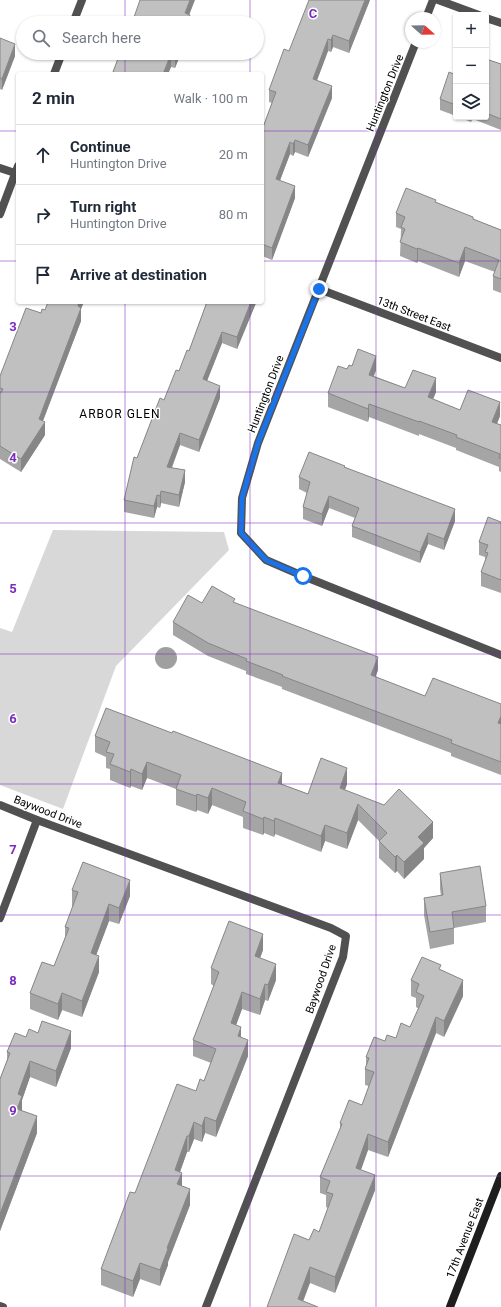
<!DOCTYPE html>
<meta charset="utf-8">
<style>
body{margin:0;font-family:Roboto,sans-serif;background:#f2f2f3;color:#1f2937}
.controls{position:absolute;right:12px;top:12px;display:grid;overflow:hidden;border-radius:4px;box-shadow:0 1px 3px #0004}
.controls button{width:36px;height:36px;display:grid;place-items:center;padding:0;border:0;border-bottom:1px solid #e0e1e3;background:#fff;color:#1f2937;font:20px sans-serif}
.compass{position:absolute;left:405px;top:12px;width:36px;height:36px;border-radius:50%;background:#fff;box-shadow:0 1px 3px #0004;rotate:110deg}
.stop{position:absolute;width:12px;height:12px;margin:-9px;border:3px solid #1a73e8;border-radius:50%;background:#fff}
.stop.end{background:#1a73e8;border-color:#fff;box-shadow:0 1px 4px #0008}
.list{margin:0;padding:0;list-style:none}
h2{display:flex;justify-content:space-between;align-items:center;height:52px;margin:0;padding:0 16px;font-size:17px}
h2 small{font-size:13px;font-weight:400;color:#747a83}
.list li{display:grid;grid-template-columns:26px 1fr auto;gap:12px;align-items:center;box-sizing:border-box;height:60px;padding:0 16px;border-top:1px solid #e0e1e3}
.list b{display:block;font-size:15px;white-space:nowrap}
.list p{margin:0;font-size:13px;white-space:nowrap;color:#747a83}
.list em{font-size:13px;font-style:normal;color:#747a83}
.icon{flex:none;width:22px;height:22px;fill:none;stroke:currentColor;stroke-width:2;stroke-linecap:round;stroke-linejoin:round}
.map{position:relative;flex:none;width:501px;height:1307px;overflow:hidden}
.search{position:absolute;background:#fff;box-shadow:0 1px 3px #0004;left:16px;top:16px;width:248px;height:44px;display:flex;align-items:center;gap:10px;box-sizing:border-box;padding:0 14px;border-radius:22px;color:#747a83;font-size:15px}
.panel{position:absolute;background:#fff;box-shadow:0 1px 3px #0004;left:16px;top:72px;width:248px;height:232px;border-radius:4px}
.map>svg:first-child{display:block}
</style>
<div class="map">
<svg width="501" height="1307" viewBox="0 0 501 1307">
<rect width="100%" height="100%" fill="#fff"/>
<polygon fill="#d8d8d8" points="53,530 224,532 229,550 116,666 63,809 0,785 0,628 12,632"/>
<circle fill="#9f9f9f" cx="166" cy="658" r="11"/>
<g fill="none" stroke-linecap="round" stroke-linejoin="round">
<g stroke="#515151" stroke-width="8">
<polyline points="438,0 479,15"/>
<polyline points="426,18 433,0"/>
<polyline points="486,18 501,23"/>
<polyline points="73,23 82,0"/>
<polyline points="416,42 258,443 242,498 241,533 266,560 303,576 501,655"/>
<polyline points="54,74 62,53"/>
<polyline points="0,168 15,173"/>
<polyline points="0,214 18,166"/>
<polyline points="319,289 501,358"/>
<polyline points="0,805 37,820 331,928 346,936 343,957 206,1307"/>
<polyline points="0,918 37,820"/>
<polyline points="0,1306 3,1307"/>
</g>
<polyline stroke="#1e1e1e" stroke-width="8" points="450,1307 501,1176"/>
</g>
<g fill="#a5a5a5">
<polygon points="370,0 349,53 333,47 331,52 328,51 317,80 332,98 308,157 295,152 293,156 290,154 280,180 295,198 272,260 262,256 262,130 272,103 269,102 269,90 289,51"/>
<polygon points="0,38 15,56 2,90 0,89"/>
<polygon points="120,53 181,53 175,68 171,67 168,74 113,74 113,72"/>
<polygon points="486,59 501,64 501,130 473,119 471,122 458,117 486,117"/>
<polygon points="456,75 456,116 440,110 440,99"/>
<polygon points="436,202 473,219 501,230 501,293 493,290 493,276 495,272 465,261 459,277 418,261 417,263 400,256 401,229 396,227 396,213"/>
<polygon points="203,302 256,302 256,303 237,349 222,343 207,381 220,398 199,452 180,445 172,468 185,482 179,507 161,503 160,508 157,507 154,518 124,512 124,500 137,458 189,351 206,304 203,303"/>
<polygon points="81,309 81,321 43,421 45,435 21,472 0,459 0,376 41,313 45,310"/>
<polygon points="352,366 376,370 374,376 405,388 436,392 433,399 460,410 500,416 497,424 501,425 501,472 499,471 499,467 456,450 456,448 419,434 419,436 369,417 368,422 328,407 328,393 347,369"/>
<polygon points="345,467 455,521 444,550 428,544 420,563 352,537 352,526 355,518 329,508 322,526 303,519 303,507 307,493 299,489 299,477"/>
<polygon points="501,522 501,593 481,586 481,572 485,561 485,557 479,555 479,542"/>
<polygon points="202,603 235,603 378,670 375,677 425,696 501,704 501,775 451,756 451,753 282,689 282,687 246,674 246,671 208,656 173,635 173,622"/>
<polygon points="95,736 282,784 308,794 347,784 345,790 433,838 424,848 424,859 404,879 397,871 395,873 379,858 379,841 358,820 347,849 325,841 321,852 275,834 274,837 264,833 263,835 243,828 243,817 212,805 208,814 197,810 196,812 176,805 176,789 147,778 142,790 131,786 130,788 110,780 110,769 106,768 106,757 95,752"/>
<polygon points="440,873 486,906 486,922 454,928 454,944 430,949 424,915 424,898 441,896 440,889"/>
<polygon points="72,890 130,896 119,924 109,921 96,955 99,972 82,1017 62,1010 58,1020 30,1009 30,993 54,966 65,938 65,927 73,907 72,907"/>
<polygon points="263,950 260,958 276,980 268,1001 265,1000 260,1015 242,1009 236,1025 248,1056 216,1137 205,1133 202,1142 194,1139 189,1152 187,1152 180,1172 182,1186 190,1205 168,1262 168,1265 160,1286 140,1279 133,1297 101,1285 101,1269 135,1193 196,1091 204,1081 211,1063 193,1056 193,1040 214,986 211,984 211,968"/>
<polygon points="441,970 463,996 444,1037 436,1033 388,1157 368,1150 361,1170 375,1190 335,1293 310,1283 267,1307 309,1240 319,1232 328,1208 326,1207 326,1195 320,1193 320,1177 340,1131 340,1123 362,1105 369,1086 365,1085 365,1069 366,1066 366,1057 385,1041 396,1038 410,1027 419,1009 416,1007 416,998 411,996 411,980"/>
<polygon points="71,1048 56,1087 30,1077 22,1100 22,1111 37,1133 0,1231 0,1079 7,1060 7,1052"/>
</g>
<g fill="#868686">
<polygon points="190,0 195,0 186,23 185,13"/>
<polygon points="365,0 370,0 349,53 349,41"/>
<polygon points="190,15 190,23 187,23"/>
<polygon points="333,35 333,47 331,52 331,40"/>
<polygon points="328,39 328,51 313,91 313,79"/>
<polygon points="15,44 15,56 2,90 2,79"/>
<polygon points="176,53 181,53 175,68 175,55"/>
<polygon points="171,54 171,67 168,74 163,74"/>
<polygon points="332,86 332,98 308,157 308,145"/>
<polygon points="295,140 295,152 293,156 293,144"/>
<polygon points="290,142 290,154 276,191 276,179"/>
<polygon points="295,186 295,198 272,260 272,248"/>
<polygon points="465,247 465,261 459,277 459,263"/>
<polygon points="418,248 418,261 417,263 417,249"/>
<polygon points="79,302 84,302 81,309 81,321 39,431 45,422 45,435 21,472 21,459 39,419"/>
<polygon points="251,302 256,302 256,303 237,349 237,337"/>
<polygon points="222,332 222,343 203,391 203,379"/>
<polygon points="376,356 376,370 369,388 369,375"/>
<polygon points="436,378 436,392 428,411 428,397"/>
<polygon points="220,386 220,398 199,452 199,440"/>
<polygon points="500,402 500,416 492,435 492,422"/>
<polygon points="369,404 369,417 368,422 368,409"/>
<polygon points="180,433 180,445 167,479 167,467"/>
<polygon points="185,470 185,482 179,507 179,495"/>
<polygon points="161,491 161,503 160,508 160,496"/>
<polygon points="157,495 157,507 154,518 154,506"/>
<polygon points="329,496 329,508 322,526 322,514"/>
<polygon points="455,509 455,521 444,550 444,539"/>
<polygon points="428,533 428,544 420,563 420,552"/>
<polygon points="378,657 378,670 371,688 371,675"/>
<polygon points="501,716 501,739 498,723"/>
<polygon points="147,762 147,778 142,790 142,774"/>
<polygon points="347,768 347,784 340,804 340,788"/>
<polygon points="131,769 131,786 130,788 130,772"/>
<polygon points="282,773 282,789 278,783"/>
<polygon points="212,788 212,805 208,814 208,798"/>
<polygon points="197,794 197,810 196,812 196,796"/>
<polygon points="358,804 358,820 347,849 347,833"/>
<polygon points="264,817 264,833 263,835 263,819"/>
<polygon points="275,818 275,834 274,837 274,821"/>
<polygon points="433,822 433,838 424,848 424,859 404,879 404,862 418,837"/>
<polygon points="325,825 325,841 321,852 321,836"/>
<polygon points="397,855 397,871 395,873 395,857"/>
<polygon points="130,880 130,896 119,924 119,908"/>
<polygon points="109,904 109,921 91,969 91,953"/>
<polygon points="263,934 263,950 255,972 255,956"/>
<polygon points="99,956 99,972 82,1017 82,1001"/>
<polygon points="276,964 276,980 268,1001 268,985"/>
<polygon points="463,980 463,996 444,1037 444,1021"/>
<polygon points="265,984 265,1000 260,1015 260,999"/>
<polygon points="242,992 242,1009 231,1039 231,1023"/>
<polygon points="62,993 62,1010 58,1020 58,1004"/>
<polygon points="436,1017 436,1033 388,1157 388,1142"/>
<polygon points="241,1027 241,1043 238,1036"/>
<polygon points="71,1031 71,1048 56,1087 56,1071"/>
<polygon points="248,1040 248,1056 216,1137 216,1121"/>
<polygon points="30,1061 30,1077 22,1100 22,1112 17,1109 18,1094"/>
<polygon points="37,1116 37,1133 0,1231 0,1214"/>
<polygon points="205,1117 205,1133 202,1142 202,1126"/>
<polygon points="194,1122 194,1139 189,1152 189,1136"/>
<polygon points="368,1134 368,1150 356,1183 356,1168"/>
<polygon points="187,1136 187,1152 175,1186 175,1170"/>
<polygon points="182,1173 182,1189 177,1184"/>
<polygon points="375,1175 375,1190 335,1293 335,1277"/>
<polygon points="190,1189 190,1205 168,1262 168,1265 160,1286 160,1270 167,1248"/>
<polygon points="140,1263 140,1279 133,1297 133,1281"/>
<polygon points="310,1267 310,1283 301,1307 298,1299"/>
</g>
<g fill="#c0c0c0" stroke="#868686">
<polygon points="140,0 190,0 185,13 190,15 187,23 132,23"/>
<polygon points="309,0 365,0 349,41 333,35 331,40 328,39 313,79 332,86 308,145 295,140 293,144 290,142 276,179 295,186 272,248 262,244 262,130 276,92 269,90 284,49 289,51"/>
<polygon points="0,38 15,44 2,79 0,78"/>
<polygon points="120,53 176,53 175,55 171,54 163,74 120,74 113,72"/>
<polygon points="486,59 501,64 501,119 486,113"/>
<polygon points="449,72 456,75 456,105 440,99"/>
<polygon points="406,188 436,200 435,202 473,217 473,219 501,230 501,279 493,276 499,260 465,247 459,263 418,248 417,249 400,242 405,229 401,227 405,217 396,213"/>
<polygon points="48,302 79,302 78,306 81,308 39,419 45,422 21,459 0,446 0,394 3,389 0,388 0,376 26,308 41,313 42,309 45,310"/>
<polygon points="207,302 251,302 237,337 222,332 203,379 220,386 199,440 180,433 167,467 185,470 179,495 161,491 160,496 157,495 154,506 124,500 134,457 137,458 160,398 164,400 176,370 179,371 187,350 189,351"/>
<polygon points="358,349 376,356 369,375 405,388 413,370 436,378 428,397 460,410 468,390 500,402 492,422 501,425 501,458 499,458 500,454 456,437 457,435 419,421 419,422 369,404 368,409 328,393 338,366 347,369 349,365 352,366"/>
<polygon points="309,452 345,466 344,467 455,509 444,539 428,533 420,552 352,526 359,508 329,496 322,514 303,507 310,482 299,477"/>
<polygon points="488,517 501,522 501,580 481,572 488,553 485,552 488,545 479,542"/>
<polygon points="212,586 235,599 233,602 378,657 371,675 425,696 433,678 501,704 501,716 498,723 501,724 501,762 451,743 452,740 282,676 283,675 246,661 247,659 208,643 173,622 188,595 202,603"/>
<polygon points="106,708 172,733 173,731 282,773 278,783 308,794 321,758 347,768 340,788 384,805 399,789 433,822 418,837 424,843 404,862 397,855 395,857 379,841 387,833 358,804 347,833 325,825 321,836 275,818 274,821 264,817 263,819 243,811 246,802 212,788 208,798 197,794 196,796 176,789 181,775 147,762 142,774 131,769 130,772 110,764 114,754 106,752 110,742 95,736"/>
<polygon points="83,862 130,880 119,908 109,904 91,953 99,956 82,1001 62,993 58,1004 30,993 42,962 54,966 69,928 65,927 78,892 72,890"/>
<polygon points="480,866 486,906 452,912 454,928 430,932 424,898 443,895 440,873"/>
<polygon points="229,921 263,934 255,956 276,964 268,985 265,984 260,999 242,992 231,1023 241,1027 238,1036 248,1040 216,1121 205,1117 202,1126 194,1122 189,1136 187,1136 175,1170 182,1173 177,1184 190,1189 167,1248 168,1249 160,1270 140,1263 133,1281 101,1269 130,1192 135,1193 177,1084 196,1091 200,1079 204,1081 216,1049 193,1040 219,972 211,968"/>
<polygon points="422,957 441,965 439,969 463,980 444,1021 436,1017 388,1142 368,1134 356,1168 375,1175 335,1277 310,1267 298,1299 318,1307 267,1307 294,1234 309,1240 314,1229 319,1232 333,1194 326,1192 330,1181 320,1177 342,1124 340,1123 349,1100 362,1105 374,1072 365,1069 369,1058 366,1057 374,1037 385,1041 387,1035 396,1038 401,1023 410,1027 424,996 416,992 419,984 411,980"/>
<polygon points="42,1021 71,1031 56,1071 30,1061 18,1094 22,1096 17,1109 37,1116 0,1214 0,1079 10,1053 7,1052 15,1033 26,1037 29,1029 38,1033"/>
</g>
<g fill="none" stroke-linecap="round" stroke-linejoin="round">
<polyline stroke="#1a73e8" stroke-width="5" points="303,576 266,560 241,533 242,498 258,443 319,289"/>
</g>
<path fill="none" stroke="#7b2cbf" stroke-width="1" stroke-opacity="0.55" d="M125 0V23M250 0V23M376 0V1307M125 53V74M250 53V74M0 131H18M262 131H501M0 261H18M262 261H501M125 302V1307M250 302V1307M0 392H501M0 523H501M0 654H501M0 784H501M0 915H501M0 1046H501M0 1176H501"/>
<g text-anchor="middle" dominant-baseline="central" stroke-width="3" stroke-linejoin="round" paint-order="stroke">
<g font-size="11" fill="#000" stroke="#fff">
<text transform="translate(385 93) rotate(-68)">Huntington Drive</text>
<text transform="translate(414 314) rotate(21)">13th Street East</text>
<text transform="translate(266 394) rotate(-69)">Huntington Drive</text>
<text transform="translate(48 812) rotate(21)">Baywood Drive</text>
<text transform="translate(321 979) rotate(-71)">Baywood Drive</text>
<text transform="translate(465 1238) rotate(-69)">17th Avenue East</text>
</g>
<g font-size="12" letter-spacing="1" fill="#000" stroke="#fff">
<text x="120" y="414">ARBOR GLEN</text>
</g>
</g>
<g font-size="13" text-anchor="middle" font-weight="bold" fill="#7b2cbf" stroke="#fff" stroke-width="3" stroke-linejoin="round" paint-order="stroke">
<text x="313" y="18">C</text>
<text x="13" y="331">3</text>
<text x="13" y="462">4</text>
<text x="13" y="593">5</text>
<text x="13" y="723">6</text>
<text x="13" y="854">7</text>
<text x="13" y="985">8</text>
<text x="13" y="1115">9</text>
</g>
</svg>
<div class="controls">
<button>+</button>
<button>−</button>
<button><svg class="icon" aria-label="layers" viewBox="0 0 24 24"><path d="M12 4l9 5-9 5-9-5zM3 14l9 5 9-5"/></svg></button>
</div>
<svg class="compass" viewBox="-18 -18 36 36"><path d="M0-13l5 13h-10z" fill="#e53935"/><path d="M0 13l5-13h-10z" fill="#747a83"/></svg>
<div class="stop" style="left:303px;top:576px"></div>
<div class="stop end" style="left:319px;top:289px"></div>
<div class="search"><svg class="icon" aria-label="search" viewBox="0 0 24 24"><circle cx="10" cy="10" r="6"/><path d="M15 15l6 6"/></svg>Search here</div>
<section class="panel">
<h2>2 min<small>Walk · 100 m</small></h2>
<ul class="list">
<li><svg class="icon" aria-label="ahead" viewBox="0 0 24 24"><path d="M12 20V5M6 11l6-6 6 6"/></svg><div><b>Continue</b><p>Huntington Drive</p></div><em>20 m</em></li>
<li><svg class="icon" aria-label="right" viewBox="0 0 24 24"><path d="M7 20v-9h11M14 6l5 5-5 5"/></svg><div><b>Turn right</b><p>Huntington Drive</p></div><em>80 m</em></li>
<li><svg class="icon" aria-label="arrive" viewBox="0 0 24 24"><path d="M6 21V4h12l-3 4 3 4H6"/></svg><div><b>Arrive at destination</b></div></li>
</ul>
</section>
</div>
